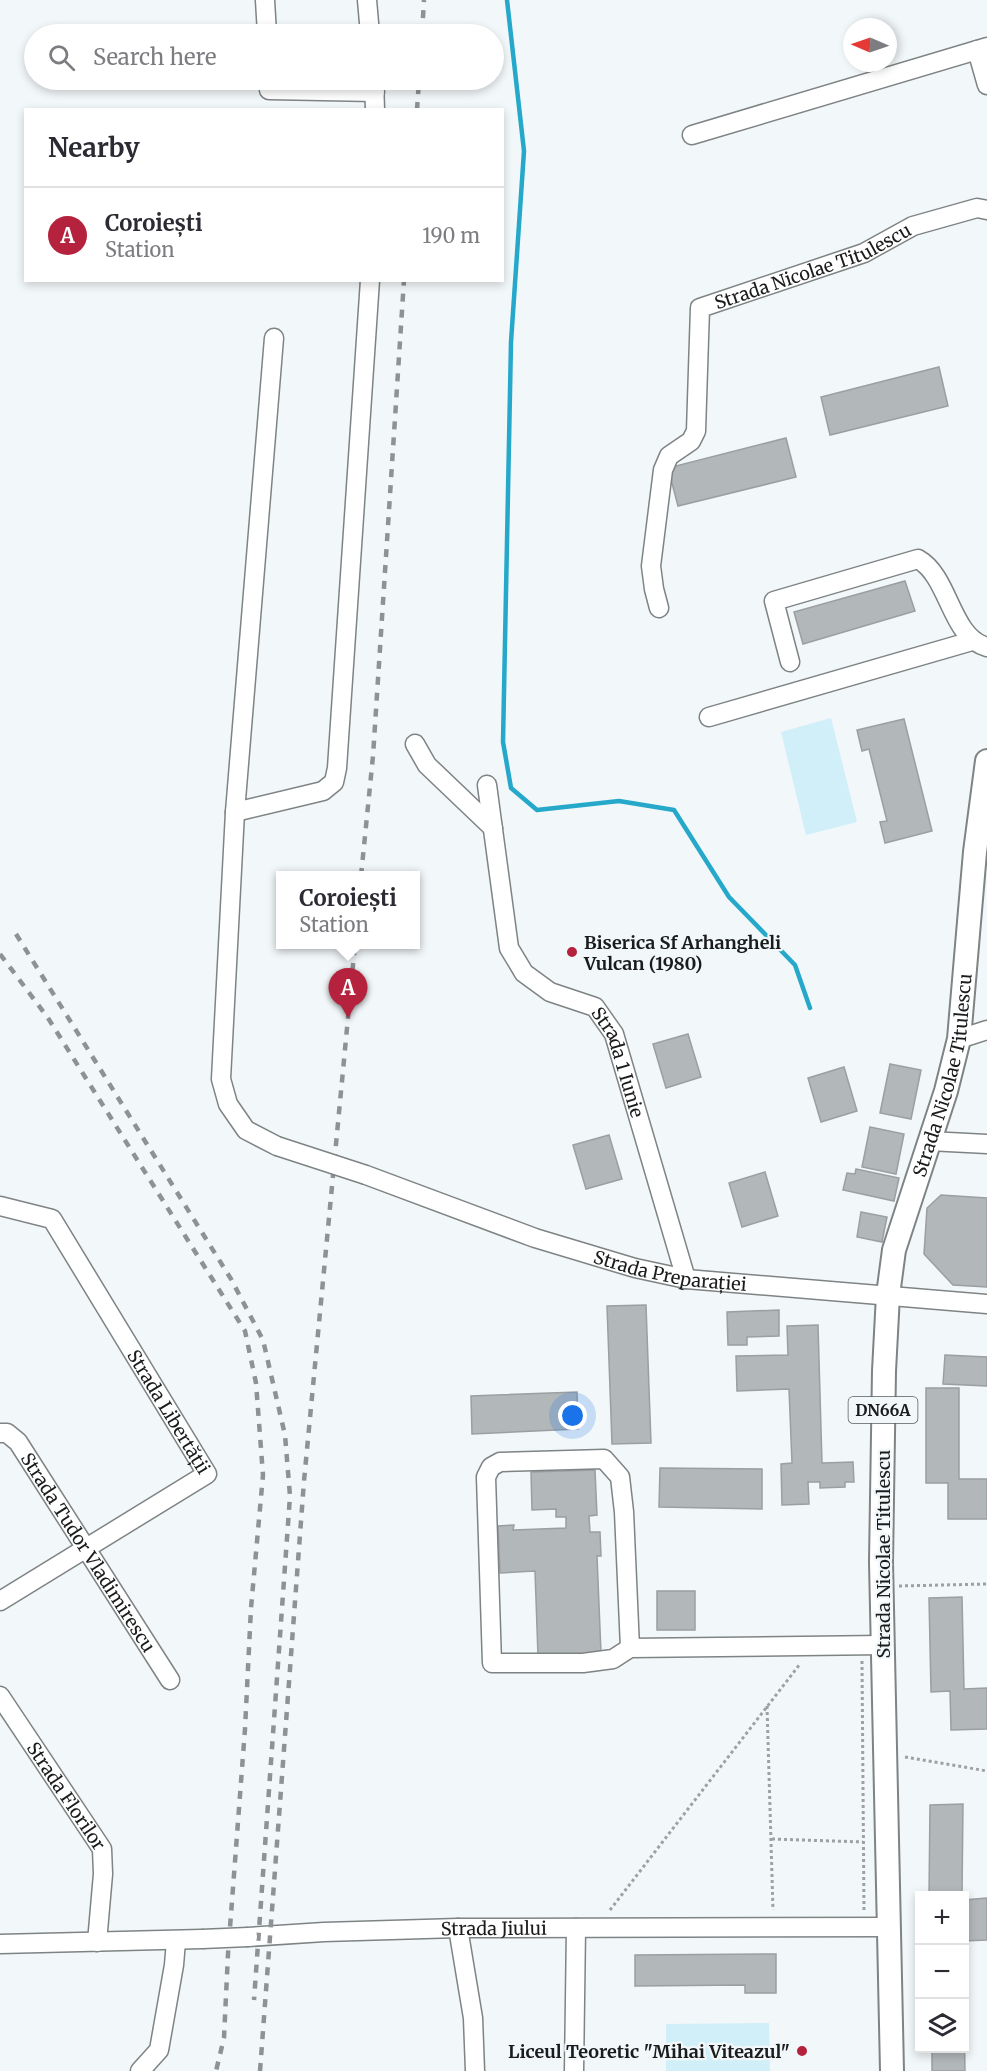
<!DOCTYPE html>
<meta charset="utf-8">
<style>
body{margin:0;font-family:Merriweather,serif;background:#f2f2f3;color:#2b2b33}
.controls{position:absolute;right:18px;bottom:18px;display:grid;overflow:hidden;border-radius:0px;box-shadow:0 3px 9px #0003}
.controls button{width:54px;height:54px;display:grid;place-items:center;padding:0;border:0;border-bottom:2px solid #e1e1e2;background:#fff;color:#2b2b33;font:30px sans-serif}
.compass{position:absolute;left:843px;top:18px;width:54px;height:54px;border-radius:50%;background:#fff;box-shadow:0 3px 9px #0003;rotate:272deg}
.you{position:absolute;left:573px;top:1416px;width:21px;height:21px;margin:-15px;border:4px solid #fff;border-radius:50%;background:#1a73e8;box-shadow:0 0 0 9px #1a73e833}
.badge{display:grid;place-items:center;width:39px;height:39px;border-radius:50%;background:#b4223d;color:#fff;font-size:20px;font-weight:700}
.pin{position:absolute;translate:-50% -50px;filter:drop-shadow(0 2px 3px #0008)}
.pin::after{content:'';position:absolute;top:32px;width:21px;height:18px;background:inherit;clip-path:polygon(0 0,100% 0,50% 100%)}
.popup{position:absolute;left:276px;top:871px;width:144px;height:78px;box-sizing:border-box;display:grid;place-content:center;border-radius:0px;background:#fff;filter:drop-shadow(0 2px 4px #0005);font-size:20px;white-space:nowrap;color:#7c7c81}
.popup b{font-size:22px;color:#2b2b33}
.popup::after{content:'';position:absolute;left:50%;top:100%;margin-left:-12px;border:12px solid transparent;border-top-color:#fff}
.list{margin:0;padding:0;list-style:none}
h2{display:flex;justify-content:space-between;align-items:center;height:78px;margin:0;padding:0 24px;font-size:26px}
h2 small{font-size:20px;font-weight:400;color:#7c7c81}
.list li{display:grid;grid-template-columns:39px 1fr auto;gap:18px;align-items:center;box-sizing:border-box;height:96px;padding:0 24px;border-top:2px solid #e1e1e2}
.list b{display:block;font-size:22px;white-space:nowrap}
.list p{margin:0;font-size:20px;white-space:nowrap;color:#7c7c81}
.list em{font-size:20px;font-style:normal;color:#7c7c81}
.icon{flex:none;width:33px;height:33px;fill:none;stroke:currentColor;stroke-width:2;stroke-linecap:round;stroke-linejoin:round}
.map{position:relative;flex:none;width:987px;height:2071px;overflow:hidden}
.search{position:absolute;background:#fff;box-shadow:0 3px 9px #0003;left:24px;top:24px;width:480px;height:66px;display:flex;align-items:center;gap:15px;box-sizing:border-box;padding:0 21px;border-radius:33px;color:#7c7c81;font-size:22px}
.panel{position:absolute;background:#fff;box-shadow:0 3px 9px #0003;left:24px;top:108px;width:480px;height:174px;border-radius:0px}
.map>svg:first-child{display:block}
</style>
<div class="map">
<svg width="987" height="2071" viewBox="0 0 987 2071">
<rect width="100%" height="100%" fill="#f2f7f9"/>
<g fill="#d1eff9">
<polygon points="831,718 857,822 806,835 781,732"/>
<polygon points="769,2023 770,2071 666,2071 666,2024"/>
</g>
<g fill="none" stroke-linecap="round" stroke-linejoin="round">
<polyline stroke="#26a8ca" stroke-width="4.5" points="507,0 524,151 511,342 503,742 511,788 537,810 619,801 674,810 729,897 795,965 810,1008"/>
</g>
<g fill="#b2b7b9" stroke="#9b9fa1" stroke-width="1.5">
<polygon points="939,367 948,406 830,435 821,397"/>
<polygon points="786,438 796,477 678,506 668,468"/>
<polygon points="905,581 915,611 803,644 794,612"/>
<polygon points="904,719 932,831 885,843 880,822 887,821 869,749 862,751 857,730"/>
<polygon points="688,1034 701,1077 666,1088 653,1044"/>
<polygon points="890,1064 921,1070 911,1119 880,1113"/>
<polygon points="844,1067 857,1111 821,1122 808,1078"/>
<polygon points="870,1127 904,1134 896,1174 862,1167"/>
<polygon points="609,1135 622,1179 586,1189 573,1145"/>
<polygon points="856,1169 899,1178 894,1201 843,1190 847,1173 855,1174"/>
<polygon points="765,1172 778,1216 742,1227 729,1183"/>
<polygon points="941,1195 987,1198 987,1287 953,1285 924,1254 927,1208"/>
<polygon points="861,1212 887,1217 882,1242 857,1237"/>
<polygon points="646,1305 651,1443 612,1444 607,1306"/>
<polygon points="779,1310 779,1336 747,1337 747,1345 728,1345 727,1312"/>
<polygon points="818,1325 822,1463 853,1462 854,1482 845,1482 845,1487 820,1488 820,1482 808,1482 809,1504 782,1505 781,1464 792,1463 789,1389 737,1391 736,1356 788,1355 787,1326"/>
<polygon points="945,1355 987,1357 987,1386 943,1384"/>
<polygon points="926,1388 959,1388 959,1479 987,1479 987,1519 948,1519 948,1483 926,1483"/>
<polygon points="577,1392 578,1429 472,1434 471,1396"/>
<polygon points="660,1468 762,1469 762,1509 659,1507"/>
<polygon points="595,1470 597,1515 589,1516 590,1532 600,1532 601,1556 597,1556 601,1653 538,1656 535,1571 500,1573 498,1526 514,1525 513,1530 566,1528 566,1517 556,1517 556,1509 532,1510 531,1472"/>
<rect x="657" y="1591" width="38" height="39"/>
<polygon points="962,1597 964,1689 987,1688 987,1729 951,1730 950,1691 931,1692 929,1598"/>
<polygon points="963,1804 962,1896 929,1896 930,1805"/>
<polygon points="987,1898 987,1940 964,1941 964,1900"/>
<polygon points="776,1954 776,1993 745,1993 745,1985 635,1986 635,1955"/>
<polygon points="964,2018 965,2071 932,2071 932,2048 964,2048"/>
</g>
<g fill="none" stroke-linecap="round" stroke-linejoin="round">
<defs>
<g id="minor">
<polyline points="265,0 267,34"/>
<polyline points="367,0 370,34"/>
<polyline points="977,50 987,85"/>
<polyline points="268,80 269,90 375,92"/>
<polyline points="374,80 375,110"/>
<polyline points="692,135 987,47"/>
<polyline points="274,338 235,812 221,1079 228,1104 246,1130 277,1146"/>
<path id="s1" d="M659 608 654 589 651 566 663 470 669 456 691 441 696 431 700 308 864 253 913 226 977 208 987 210"/>
<path d="M790 662 774 601 918 559C950 577 950 637 987 647"/>
<polyline points="709,717 972,641"/>
<polyline points="415,744 427,765 493,828"/>
<path id="s2" d="M487 785 509 948 524 973 550 992 595 1007 614 1034 686 1279"/>
<polyline points="235,812 323,791 334,782 337,768 370,280"/>
<polyline points="959,1039 987,1030"/>
<polyline points="929,1141 987,1144"/>
<path id="s3" d="M366 1175 535 1238 635 1268 686 1279 987 1304"/>
<path id="s4" d="M0 1206 52 1219 207 1474 0 1601"/>
<path id="s5" d="M0 1433H7L18 1442 170 1680"/>
<polyline points="630,1648 624,1512 620,1477 604,1459 500,1462 491,1467 486,1477 492,1663 583,1663 613,1659 630,1648 883,1645"/>
<path id="s6" d="M0 1696 102 1849 103 1874 97 1942"/>
<polyline points="458,1928 473,2018 475,2071"/>
<path id="s7" d="M248 1937 324 1932 458 1928 890 1927"/>
<polyline points="0,1944 202,1939"/>
<polyline points="140,2071 159,2050 174,1965 176,1941"/>
<polyline points="574,2071 576,1928"/>
</g>
<g id="major">
<path id="s8" d="M892 2071 881 1562 884 1371 888 1295 894 1250 946 1091 959 1039 975 852 987 761"/>
</g>
</defs>
<use href="#minor" stroke="#7e8384" stroke-width="21"/>
<use href="#major" stroke="#7e8384" stroke-width="26"/>
<g stroke="#9ea1a3" stroke-width="3" stroke-dasharray="3 3" stroke-linecap="butt">
<polyline points="899,1586 987,1584"/>
<polyline points="862,1661 864,1912"/>
<polyline points="767,1706 773,1910"/>
<polyline points="905,1757 987,1771"/>
<polyline points="772,1839 863,1842"/>
<polyline points="610,1910 800,1664"/>
</g>
<use href="#minor" stroke="#fff" stroke-width="18"/>
<use href="#major" stroke="#fff" stroke-width="22"/>
<g stroke="#8f9294" stroke-width="4.5" stroke-dasharray="8 8" stroke-linecap="butt">
<polyline points="422,34 424,0"/>
<polyline points="417,110 419,80"/>
<polyline points="361,876 373,756 404,280"/>
<polyline points="16,934 231,1279 263,1340 285,1435 290,1496 254,2000"/>
<polyline points="0,954 48,1018 245,1331 256,1383 263,1475 251,1608 245,1729 228,1954 224,2038 216,2071"/>
<polyline points="260,2071 304,1481 355,944"/>
</g>
<defs>
<g id="minor-bridge">
<polyline points="277,1146 366,1175"/>
<polyline points="202,1939 248,1937"/>
</g>
</defs>
<use href="#minor-bridge" stroke="#7e8384" stroke-width="21" stroke-linecap="butt"/>
<use href="#minor-bridge" stroke="#fff" stroke-width="18"/>
</g>
<g fill="#b4223d" stroke="#f2f7f9" stroke-width="2">
<circle cx="572" cy="952" r="6"/>
<circle cx="802" cy="2051" r="6"/>
</g>
<g text-anchor="middle" dominant-baseline="central" stroke-width="4.5" stroke-linejoin="round" paint-order="stroke">
<rect fill="#f2f7f9" stroke="#5b5d5e" stroke-width="1.5" x="848.5" y="1397" width="69" height="26" rx="4.5"/>
<g font-size="16" font-weight="bold" fill="#1a1b1c">
<text x="883" y="1410">DN66A</text>
</g>
<g font-size="18" fill="#1a1b1c" stroke="#f2f7f9">
<text stroke="none"><textPath href="#s1" startOffset="436">Strada Nicolae Titulescu</textPath></text>
<text stroke="none"><textPath href="#s2" startOffset="334">Strada 1 Iunie</textPath></text>
<text stroke="none"><textPath href="#s8" startOffset="1004">Strada Nicolae Titulescu</textPath></text>
<text stroke="none"><textPath href="#s3" startOffset="320">Strada Preparației</textPath></text>
<text stroke="none"><textPath href="#s4" startOffset="279">Strada Libertății</textPath></text>
<text stroke="none"><textPath href="#s5" startOffset="152">Strada Tudor Vladimirescu</textPath></text>
<text transform="translate(883 1554) rotate(-90)">Strada Nicolae Titulescu</text>
<text stroke="none"><textPath href="#s6" startOffset="120">Strada Florilor</textPath></text>
<text stroke="none"><textPath href="#s7" startOffset="246">Strada Jiului</textPath></text>
</g>
<g font-size="18" font-weight="bold" fill="#1a1b1c" stroke="#f2f7f9" text-anchor="start">
<text x="584" y="942">Biserica Sf Arhangheli<tspan x="584" dy="21">Vulcan (1980)</tspan></text>
<text x="790" y="2051" text-anchor="end">Liceul Teoretic "Mihai Viteazul"</text>
</g>
</g>
</svg>
<div class="controls">
<button>+</button>
<button>−</button>
<button><svg class="icon" aria-label="layers" viewBox="0 0 24 24"><path d="M12 4l9 5-9 5-9-5zM3 14l9 5 9-5"/></svg></button>
</div>
<svg class="compass" viewBox="-18 -18 36 36"><path d="M0-13l5 13h-10z" fill="#e53935"/><path d="M0 13l5-13h-10z" fill="#7c7c81"/></svg>
<div class="you"></div>
<div class="pin badge" style="left:348px;top:1018px">A</div>
<div class="popup"><b>Coroiești</b>Station</div>
<div class="search"><svg class="icon" aria-label="search" viewBox="0 0 24 24"><circle cx="10" cy="10" r="6"/><path d="M15 15l6 6"/></svg>Search here</div>
<section class="panel">
<h2>Nearby<small></small></h2>
<ul class="list">
<li><span class="badge">A</span><div><b>Coroiești</b><p>Station</p></div><em>190 m</em></li>
</ul>
</section>
</div>
